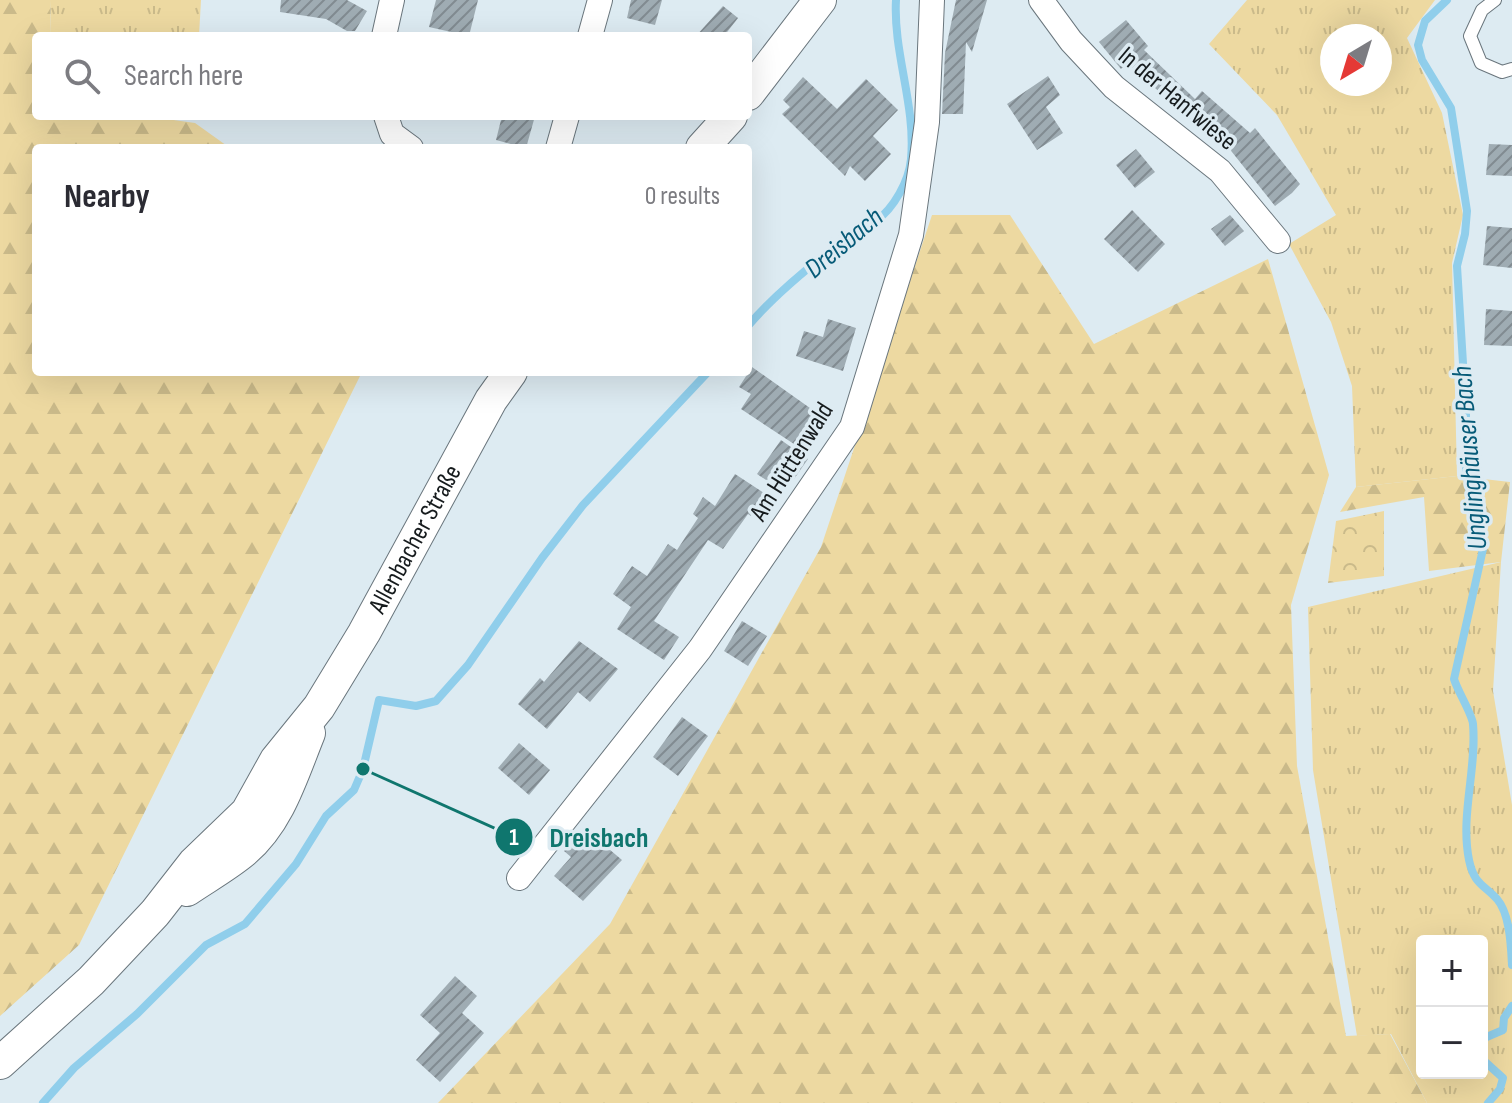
<!DOCTYPE html>
<meta charset="utf-8">
<style>
body{margin:0;font-family:"Sofia Sans Condensed",sans-serif;background:#f2f2f3;color:#2b2b33}
.controls{position:absolute;right:24px;bottom:24px;display:grid;overflow:hidden;border-radius:8px;box-shadow:0 8px 32px #0002}
.controls button{width:72px;height:72px;display:grid;place-items:center;padding:0;border:0;border-bottom:2px solid #e1e1e2;background:#fff;color:#2b2b33;font:40px sans-serif}
.compass{position:absolute;left:1320px;top:24px;width:72px;height:72px;border-radius:50%;background:#fff;box-shadow:0 8px 32px #0002;rotate:218deg}
.list{margin:0;padding:0;list-style:none}
h2{display:flex;justify-content:space-between;align-items:center;height:104px;margin:0;padding:0 32px;font-size:34px}
h2 small{font-size:26px;font-weight:400;color:#7c7c81}
.icon{flex:none;width:44px;height:44px;fill:none;stroke:currentColor;stroke-width:2;stroke-linecap:round;stroke-linejoin:round}
.map{position:relative;flex:none;width:1512px;height:1103px;overflow:hidden}
.search{position:absolute;background:#fff;box-shadow:0 8px 32px #0002;left:32px;top:32px;width:720px;height:88px;display:flex;align-items:center;gap:20px;box-sizing:border-box;padding:0 28px;border-radius:8px;color:#7c7c81;font-size:30px}
.panel{position:absolute;background:#fff;box-shadow:0 8px 32px #0002;left:32px;top:144px;width:720px;height:232px;border-radius:8px}
.map>svg:first-child{display:block}
</style>
<div class="map">
<svg width="1512" height="1103" viewBox="0 0 1512 1103">
<defs>
<pattern id="grass-tufts" width="24" height="20" patternUnits="userSpaceOnUse" patternTransform="scale(2)"><rect width="24" height="20" fill="#edd9a1"/><path d="M3 7l-1-3M5 7V3M7 7l1-3M15 17l-1-3M17 17v-4M19 17l1-3" fill="none" stroke="#caba8a"/></pattern>
<pattern id="forest-firs" width="22" height="20" patternUnits="userSpaceOnUse" patternTransform="scale(2)"><rect width="22" height="20" fill="#edd9a1"/><path d="M5 1l3.5 6h-7zM16 11l3.5 6h-7z" fill="#caba8a"/></pattern>
<pattern id="park-crowns" width="20" height="18" patternUnits="userSpaceOnUse" patternTransform="scale(2)"><rect width="20" height="18" fill="#edd9a1"/><path d="M2 6a3 3 0 1 1 6 0M12 15a3 3 0 1 1 6 0" fill="none" stroke="#caba8a"/></pattern>
<pattern id="building-hatch" width="6" height="6" patternUnits="userSpaceOnUse" patternTransform="scale(2)"><rect width="6" height="6" fill="#9facb3"/><path d="M-1 1l2-2M0 6l6-6M5 7l2-2" fill="none" stroke="#818b91"/></pattern>
</defs>
<rect width="100%" height="100%" fill="#ddebf2"/>
<g fill="url(#grass-tufts)" fill-rule="evenodd">
<polygon points="51,0 201,0 199,36 50,36"/>
<path d="M1247 0H1435L1407 38 1442 113 1463 215 1452 263 1457 476 1356 487 1352 386 1331 322 1289 244 1336 215 1277 115 1209 44ZM1332 36H1380V84H1332Z"/>
<path d="M1501 562 1493 691 1512 805V1103H1427L1391 1034 1357 1036 1313 770 1308 607ZM1422 941H1482V1073H1422Z"/>
</g>
<g fill="url(#forest-firs)">
<polygon points="0,0 51,0 50,36 36,36 36,116 145,116 195,123 230,148 36,148 36,372 362,372 79,945 0,1016"/>
<polygon points="932,215 1010,215 1094,344 1268,259 1329,475 1291,605 1297,766 1346,1036 1390,1034 1427,1103 438,1103 610,924 821,547"/>
<polygon points="1457,476 1510,482 1501,562 1429,571 1424,497 1340,512 1356,487"/>
</g>
<polygon fill="url(#park-crowns)" points="1384,511 1384,576 1328,583 1336,521"/>
<g fill="none" stroke-linecap="round" stroke-linejoin="round">
<g stroke="#90ceeb" stroke-width="8">
<path d="M1447 0 1425 21 1418 45 1422 60 1451 108 1467 211 1465 234 1457 266 1466 412V471L1476 530 1483 549 1454 679C1458 692 1472 714 1473 724 1477 769 1460 815 1469 860 1474 884 1483 884 1497 899 1510 914 1511 946 1512 965"/>
<path d="M748 326C775 294 811 265 844 240 854 233 866 228 876 221 894 208 909 181 911 159 916 105 893 53 896 0"/>
<polyline points="1482,1039 1503,1030 1504,1018 1512,1006"/>
<polyline points="1482,1059 1503,1078 1500,1089 1488,1103"/>
<polyline points="43,1103 74,1068 137,1014 206,945 245,924 296,864 326,816 354,790 363,769 379,700 416,706 436,701 468,665 542,558 583,505 708,372"/>
</g>
</g>
<g fill="url(#building-hatch)">
<polygon points="281,0 347,0 367,11 355,31 347,31 326,19 280,12"/>
<polygon points="436,0 478,0 469,36 429,27"/>
<polygon points="631,0 662,0 655,25 627,18"/>
<polygon points="956,0 987,0 972,52 966,42 963,114 942,114 945,53"/>
<polygon points="723,6 738,18 724,36 696,36"/>
<polygon points="1126,20 1148,46 1144,50 1195,99 1202,91 1250,133 1255,128 1300,184 1292,193 1275,206 1224,142 1220,146 1127,63 1121,69 1099,42"/>
<polygon points="1048,76 1060,95 1046,107 1063,133 1037,150 1007,104"/>
<polygon points="803,77 837,109 866,79 898,110 873,136 891,154 865,181 850,166 845,176 782,114 790,107 783,100"/>
<polygon points="502,116 535,116 526,148 496,140"/>
<polygon points="1489,144 1512,145 1512,176 1486,175"/>
<polygon points="1136,149 1155,172 1135,188 1116,165"/>
<polygon points="1132,210 1165,244 1138,272 1104,239"/>
<polygon points="1230,215 1244,231 1225,246 1211,229"/>
<polygon points="1487,226 1512,228 1512,268 1483,265"/>
<polygon points="1486,309 1512,311 1512,346 1484,345"/>
<polygon points="828,319 856,328 843,371 796,356 804,331 823,337"/>
<polygon points="752,367 817,413 797,446 741,409 751,394 739,387"/>
<polygon points="781,440 808,459 794,479 788,474 778,488 757,474"/>
<polygon points="735,474 764,493 751,516 748,514 723,549 708,540 654,621 679,637 664,660 617,629 631,607 613,594 632,566 647,576 668,544 677,550 698,518 693,514 703,497 715,506"/>
<polygon points="742,621 767,636 748,666 724,651"/>
<polygon points="579,641 618,669 590,702 578,692 547,729 518,704 540,678 544,682"/>
<polygon points="682,717 708,736 678,776 653,757"/>
<polygon points="519,743 550,770 529,795 498,768"/>
<polygon points="584,828 622,860 583,901 554,876 571,857 564,851"/>
<polygon points="455,976 477,996 462,1013 484,1033 440,1082 416,1060 440,1033 420,1015"/>
</g>
<g fill="none" stroke-linecap="round" stroke-linejoin="round">
<defs>
<polyline id="lane" points="1495,0 1482,10 1470,36 1481,63 1502,72 1512,69"/>
<g id="street">
<polyline points="1041,0 1071,41 1114,87 1220,171 1278,241"/>
<polyline points="384,36 392,0"/>
<polyline points="590,36 600,0"/>
<polyline points="386,116 392,134 411,148"/>
<polyline points="558,148 567,116"/>
<polyline points="519,878 700,649 852,427 911,235 927,122 932,0"/>
</g>
<g id="secondary">
<polyline points="748,94 820,0"/>
<polyline points="702,148 731,116"/>
<path d="M187 890C206 877 226 866 244 851 279 821 292 775 309 733"/>
<path id="s1" d="M0 1063 91 981 155 913 194 863 247 812 276 760 319 707 364 633 491 400 511 372"/>
</g>
</defs>
<use href="#lane" stroke="#6a767d" stroke-width="14"/>
<use href="#street" stroke="#6a767d" stroke-width="26"/>
<use href="#secondary" stroke="#6a767d" stroke-width="34"/>
<use href="#lane" stroke="#fff" stroke-width="12"/>
<use href="#street" stroke="#fff" stroke-width="24"/>
<use href="#secondary" stroke="#fff" stroke-width="32"/>
</g>
<g text-anchor="middle" dominant-baseline="central" stroke-width="7" stroke-linejoin="round" paint-order="stroke">
<g font-size="26" fill="#161b1d" stroke="#ddebf2">
<text transform="translate(1177 99) rotate(40)">In der Hanfwiese</text>
<text transform="translate(792 462) rotate(-58)">Am Hüttenwald</text>
<text stroke="none"><textPath href="#s1" startOffset="674">Allenbacher Straße</textPath></text>
</g>
<g font-size="28" font-style="italic" fill="#075b78" stroke="#ddebf2">
<text transform="translate(844 243) rotate(-40)">Dreisbach</text>
<text transform="translate(1470 458) rotate(-95)">Unglinghäuser Bach</text>
</g>
</g>
<path fill="none" stroke="#0f766e" stroke-width="3" d="M363 769L514 837"/>
<g fill="#0f766e" stroke="#ddebf2" stroke-width="3">
<circle cx="363" cy="769" r="8"/>
<circle cx="514" cy="837" r="20"/>
</g>
<g font-size="24" text-anchor="middle" font-weight="bold" fill="#fff">
<text x="514" y="845">1</text>
</g>
<g font-size="28" text-anchor="middle" font-weight="bold" fill="#0f766e" stroke="#ddebf2" stroke-width="7" stroke-linejoin="round" paint-order="stroke">
<text x="599" y="847">Dreisbach</text>
</g>
</svg>
<div class="controls">
<button>+</button>
<button>−</button>
</div>
<svg class="compass" viewBox="-18 -18 36 36"><path d="M0-13l5 13h-10z" fill="#e53935"/><path d="M0 13l5-13h-10z" fill="#7c7c81"/></svg>
<div class="search"><svg class="icon" aria-label="search" viewBox="0 0 24 24"><circle cx="10" cy="10" r="6"/><path d="M15 15l6 6"/></svg>Search here</div>
<section class="panel">
<h2>Nearby<small>0 results</small></h2>
<ul class="list">
</ul>
</section>
</div>
